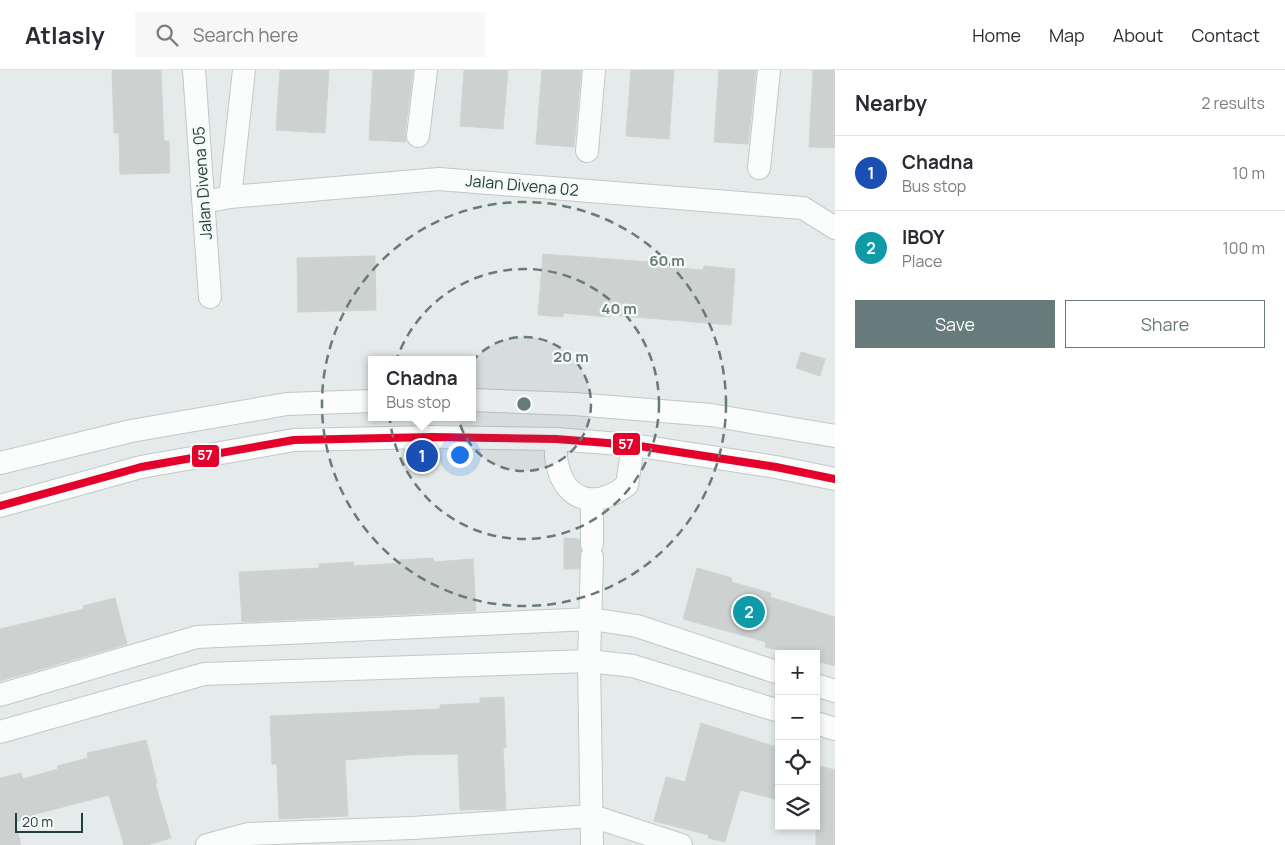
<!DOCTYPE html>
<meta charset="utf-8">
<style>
body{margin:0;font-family:Manrope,sans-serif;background:#f7f7f7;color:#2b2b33}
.controls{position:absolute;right:15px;bottom:15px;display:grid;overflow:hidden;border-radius:0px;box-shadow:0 2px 8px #0003}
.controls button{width:45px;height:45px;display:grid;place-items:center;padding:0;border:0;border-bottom:1px solid #e1e1e2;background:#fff;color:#2b2b33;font:25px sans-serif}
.scale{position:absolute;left:15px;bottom:12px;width:68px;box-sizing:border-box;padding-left:5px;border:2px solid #233f3d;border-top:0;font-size:14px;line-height:18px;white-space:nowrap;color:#233f3d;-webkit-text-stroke:4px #f4faf8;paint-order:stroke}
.you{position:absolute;left:459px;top:384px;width:18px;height:18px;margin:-12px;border:4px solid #fff;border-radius:50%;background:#1a73e8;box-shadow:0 0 0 8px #1a73e833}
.badge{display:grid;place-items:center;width:32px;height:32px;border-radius:50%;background:#677b7a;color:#fff;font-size:16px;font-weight:700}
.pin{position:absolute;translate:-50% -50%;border:2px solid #fff;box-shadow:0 1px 5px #0006}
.popup{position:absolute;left:368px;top:286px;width:108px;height:65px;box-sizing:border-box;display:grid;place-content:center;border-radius:0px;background:#fff;filter:drop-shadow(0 1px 4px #0005);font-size:16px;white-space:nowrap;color:#7c7c81}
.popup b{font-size:19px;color:#2b2b33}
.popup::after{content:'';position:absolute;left:50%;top:100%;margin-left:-10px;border:10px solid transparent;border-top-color:#fff}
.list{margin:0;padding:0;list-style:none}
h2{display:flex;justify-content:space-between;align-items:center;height:65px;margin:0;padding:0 20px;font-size:21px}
h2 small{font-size:16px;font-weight:400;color:#7c7c81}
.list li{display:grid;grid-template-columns:32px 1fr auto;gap:15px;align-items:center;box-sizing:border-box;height:75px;padding:0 20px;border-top:1px solid #e1e1e2}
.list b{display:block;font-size:19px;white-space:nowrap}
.list p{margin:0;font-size:16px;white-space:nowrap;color:#7c7c81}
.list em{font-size:16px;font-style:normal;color:#7c7c81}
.actions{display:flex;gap:10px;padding:15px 20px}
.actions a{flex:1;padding:11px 0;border:1px solid #677b7a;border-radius:0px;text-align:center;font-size:18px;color:#677b7a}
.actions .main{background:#677b7a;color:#fff}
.icon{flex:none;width:28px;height:28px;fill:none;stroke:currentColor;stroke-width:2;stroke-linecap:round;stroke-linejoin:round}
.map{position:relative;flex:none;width:835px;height:775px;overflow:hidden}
header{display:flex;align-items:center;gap:30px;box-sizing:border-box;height:70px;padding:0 25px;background:#fff;border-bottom:1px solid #e1e1e2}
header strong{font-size:24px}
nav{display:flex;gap:28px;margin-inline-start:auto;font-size:18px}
.search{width:350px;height:45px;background:#f7f7f7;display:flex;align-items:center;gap:12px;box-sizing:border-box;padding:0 18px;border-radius:0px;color:#7c7c81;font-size:19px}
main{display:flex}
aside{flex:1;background:#fff}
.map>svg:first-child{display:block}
</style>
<header>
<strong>Atlasly</strong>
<div class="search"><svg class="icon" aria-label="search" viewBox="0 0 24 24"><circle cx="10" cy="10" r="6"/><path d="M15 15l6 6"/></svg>Search here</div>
<nav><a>Home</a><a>Map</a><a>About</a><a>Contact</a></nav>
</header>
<main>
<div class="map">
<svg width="835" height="775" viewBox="0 0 835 775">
<rect width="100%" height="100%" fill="#e5ebea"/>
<g fill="#cdd2d1" stroke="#ced4d3">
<polygon points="112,0 161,0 164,71 169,71 170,103 120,104 119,63 114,63"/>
<polygon points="280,0 329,0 325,63 276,60"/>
<polygon points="373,0 413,0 405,64 406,72 369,70"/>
<polygon points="464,0 508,0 503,59 460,56"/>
<polygon points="542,0 581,0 574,77 536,74"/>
<polygon points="631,0 674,0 669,69 626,66"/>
<polygon points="719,0 756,0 748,74 714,72"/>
<polygon points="813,0 835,0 835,78 809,77"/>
<polygon points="543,184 651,192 651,196 703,200 704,196 735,199 731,255 611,245 610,247 563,243 563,247 538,245"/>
<polygon points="375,186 376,240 298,242 297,188"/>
<polygon points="801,282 825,289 820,306 796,298"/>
<polygon points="564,468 579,469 581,480 579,499 564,499"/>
<polygon points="433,488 433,492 473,489 476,541 242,552 239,502 319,498 319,494 353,492 354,496 400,493 400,490"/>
<polygon points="697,498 732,508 731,512 771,523 770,527 835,547 835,596 816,591 816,584 792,584 765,577 766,572 683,549"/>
<polygon points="115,528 127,574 0,611 0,559 84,539 83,536"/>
<polygon points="504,627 506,678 503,678 506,739 460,740 458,684 407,685 345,690 348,746 279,749 277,694 272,694 270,646 440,639 440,635 480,633 480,628"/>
<polygon points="701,653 779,678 779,730 740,720 725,772 708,768 709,765 654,751 666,707 685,712"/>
<polygon points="146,670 157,713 155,713 171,768 147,775 124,775 109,725 32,745 33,747 15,752 21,775 0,775 0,708 21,703 23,709 58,699 57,696 88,688 87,683"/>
<polygon points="816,695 835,700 835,775 816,775"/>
</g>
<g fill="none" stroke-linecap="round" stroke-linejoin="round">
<defs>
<g id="minor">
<polyline points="194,0 210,227"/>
<polyline points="418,66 426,0"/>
<polyline points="587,81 594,0"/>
<polyline points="759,98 769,0"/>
<polyline points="230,127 244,0"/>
<polyline points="204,132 230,127 439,109 803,138 835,158"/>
<polyline points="472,330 574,334 711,345 835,366"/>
<path d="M556 369C556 377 555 385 557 393 565 433 597 439 627 415L633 375"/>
<polyline points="0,393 131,361 287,334 372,331"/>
<polyline points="592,431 592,474"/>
<polyline points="0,436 141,397 294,370 432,367 556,369 633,375 776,397 835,409"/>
<polyline points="592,487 589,591 592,775"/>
<polyline points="816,615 835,621"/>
<polyline points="0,625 197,567 591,549 637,556 779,603"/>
<polyline points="816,653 835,659"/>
<polyline points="0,662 204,604 589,591 633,596 779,641"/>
<polyline points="207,775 248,764 412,758 592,746 681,775"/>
</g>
</defs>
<use href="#minor" stroke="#c2c8c7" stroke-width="24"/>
<use href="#minor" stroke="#fbfcfc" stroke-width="22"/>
<defs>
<polyline id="bus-1" points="0,436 141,397 294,370 432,367 556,369 633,375 776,397 835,409"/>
</defs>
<use href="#bus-1" stroke="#f4faf8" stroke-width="11"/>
<use href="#bus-1" stroke="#e4002b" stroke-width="8"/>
</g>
<circle cx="524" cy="334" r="67" fill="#677b7a" fill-opacity=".12"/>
<g fill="none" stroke="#677b7a" stroke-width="2.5" stroke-dasharray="9 6">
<circle cx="524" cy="334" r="67"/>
<circle cx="524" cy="334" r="135"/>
<circle cx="524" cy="334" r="202"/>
</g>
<g text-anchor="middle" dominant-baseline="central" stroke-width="4.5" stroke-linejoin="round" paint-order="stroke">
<g font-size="16" fill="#233f3d" stroke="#f4faf8">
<text transform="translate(202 113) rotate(-94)">Jalan Divena 05</text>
<text transform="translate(522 115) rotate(5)">Jalan Divena 02</text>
</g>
</g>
<circle cx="524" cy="334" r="8" fill="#677b7a" stroke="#f4faf8" stroke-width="2.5"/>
<g font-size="15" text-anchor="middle" font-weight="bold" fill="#677b7a" stroke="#f4faf8" stroke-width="4.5" stroke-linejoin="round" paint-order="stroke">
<text x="667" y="196">60 m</text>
<text x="619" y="244">40 m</text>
<text x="571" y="292">20 m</text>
</g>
<g stroke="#f4faf8" stroke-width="2">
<rect x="612" y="362" width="29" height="24" rx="5" fill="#e4002b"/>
<rect x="191" y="374" width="29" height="24" rx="5" fill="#e4002b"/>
</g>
<g font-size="14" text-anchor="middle" font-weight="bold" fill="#fff">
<text x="626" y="379">57</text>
<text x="205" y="390">57</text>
</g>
</svg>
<div class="controls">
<button>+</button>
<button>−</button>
<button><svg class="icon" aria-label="locate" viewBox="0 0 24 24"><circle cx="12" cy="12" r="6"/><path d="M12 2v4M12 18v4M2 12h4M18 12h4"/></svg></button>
<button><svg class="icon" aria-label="layers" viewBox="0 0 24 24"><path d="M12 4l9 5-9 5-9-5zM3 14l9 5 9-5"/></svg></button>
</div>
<div class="scale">20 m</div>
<div class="you"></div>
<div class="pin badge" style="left:422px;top:386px;background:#1a4fb4">1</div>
<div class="popup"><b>Chadna</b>Bus stop</div>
<div class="pin badge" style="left:749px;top:542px;background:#0f9aa8">2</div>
</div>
<aside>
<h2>Nearby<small>2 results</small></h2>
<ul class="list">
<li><span class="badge" style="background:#1a4fb4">1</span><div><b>Chadna</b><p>Bus stop</p></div><em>10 m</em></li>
<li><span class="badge" style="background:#0f9aa8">2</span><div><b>IBOY</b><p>Place</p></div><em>100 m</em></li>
</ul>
<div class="actions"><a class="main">Save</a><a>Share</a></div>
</aside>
</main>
